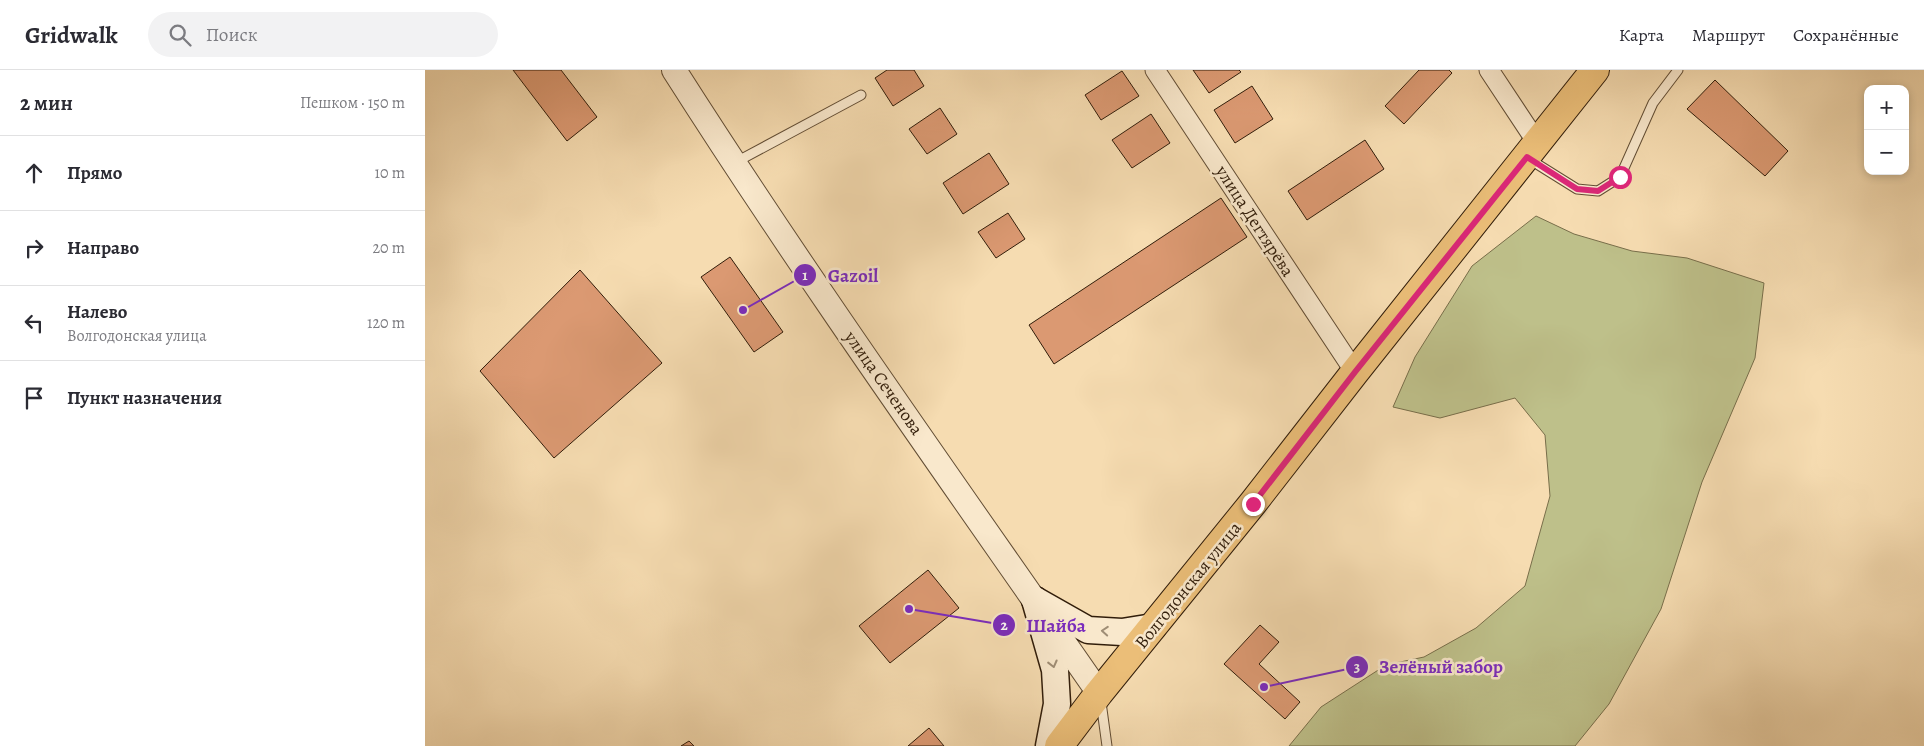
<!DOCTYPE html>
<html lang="ru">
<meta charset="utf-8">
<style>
body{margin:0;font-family:Alegreya,serif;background:#f2f2f3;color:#2b2b33}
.controls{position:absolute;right:15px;top:15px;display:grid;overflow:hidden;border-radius:10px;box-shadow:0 2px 8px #0003}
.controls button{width:45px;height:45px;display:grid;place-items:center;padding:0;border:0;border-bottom:1px solid #e1e1e2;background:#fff;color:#2b2b33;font:25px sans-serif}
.stop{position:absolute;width:15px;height:15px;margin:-11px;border:4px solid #db2777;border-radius:50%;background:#fff}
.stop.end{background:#db2777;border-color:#fff;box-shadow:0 1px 5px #0008}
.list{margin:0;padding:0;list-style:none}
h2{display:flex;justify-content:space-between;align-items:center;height:65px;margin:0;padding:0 20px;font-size:21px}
h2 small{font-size:16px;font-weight:400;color:#7c7c81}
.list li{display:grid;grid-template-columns:32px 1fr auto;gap:15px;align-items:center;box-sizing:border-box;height:75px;padding:0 20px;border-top:1px solid #e1e1e2}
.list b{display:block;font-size:19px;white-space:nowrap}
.list p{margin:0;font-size:16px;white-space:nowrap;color:#7c7c81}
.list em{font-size:16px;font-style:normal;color:#7c7c81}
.icon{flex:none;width:28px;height:28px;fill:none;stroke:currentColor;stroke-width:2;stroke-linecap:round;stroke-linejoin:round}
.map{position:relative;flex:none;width:1499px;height:676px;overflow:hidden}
header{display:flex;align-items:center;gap:30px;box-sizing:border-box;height:70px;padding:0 25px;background:#fff;border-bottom:1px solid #e1e1e2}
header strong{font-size:24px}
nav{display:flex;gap:28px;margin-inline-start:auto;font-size:18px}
.search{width:350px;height:45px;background:#f2f2f3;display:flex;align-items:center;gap:12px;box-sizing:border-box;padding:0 18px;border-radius:28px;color:#7c7c81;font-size:19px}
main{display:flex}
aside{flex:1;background:#fff}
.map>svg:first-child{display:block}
</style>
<header>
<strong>Gridwalk</strong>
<div class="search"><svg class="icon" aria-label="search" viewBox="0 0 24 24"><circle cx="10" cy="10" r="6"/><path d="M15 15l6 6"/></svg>Поиск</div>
<nav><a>Карта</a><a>Маршрут</a><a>Сохранённые</a></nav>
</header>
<main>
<aside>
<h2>2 мин<small>Пешком · 150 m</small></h2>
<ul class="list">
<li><svg class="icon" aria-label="ahead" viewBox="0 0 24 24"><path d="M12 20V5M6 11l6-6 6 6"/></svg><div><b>Прямо</b></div><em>10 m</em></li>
<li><svg class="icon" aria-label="right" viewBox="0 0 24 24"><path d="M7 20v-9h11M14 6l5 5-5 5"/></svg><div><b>Направо</b></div><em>20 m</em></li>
<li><svg class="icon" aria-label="left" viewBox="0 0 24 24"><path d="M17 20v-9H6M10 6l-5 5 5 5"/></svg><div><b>Налево</b><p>Волгодонская улица</p></div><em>120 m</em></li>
<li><svg class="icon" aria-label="arrive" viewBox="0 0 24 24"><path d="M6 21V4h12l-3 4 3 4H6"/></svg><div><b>Пункт назначения</b></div></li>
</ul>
</aside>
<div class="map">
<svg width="1499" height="676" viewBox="0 0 1499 676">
<rect width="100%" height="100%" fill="#f6dcb1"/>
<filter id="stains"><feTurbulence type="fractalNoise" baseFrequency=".004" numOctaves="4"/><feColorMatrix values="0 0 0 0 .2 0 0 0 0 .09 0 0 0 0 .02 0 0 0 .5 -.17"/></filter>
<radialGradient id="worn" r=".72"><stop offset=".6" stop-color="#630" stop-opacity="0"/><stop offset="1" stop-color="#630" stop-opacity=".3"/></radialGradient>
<polygon fill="#bec08a" stroke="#786e4a" points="1111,146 1149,164 1207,181 1262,188 1339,213 1330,288 1277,412 1236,539 1184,634 1150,676 864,676 896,637 961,595 999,587 1051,558 1100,516 1125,426 1120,365 1090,328 1015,348 968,337 990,287 1047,196"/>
<g fill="#db9972" stroke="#311d0a">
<polygon points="88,0 136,0 172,47 142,71"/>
<polygon points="462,0 489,0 499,16 468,36 450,8"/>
<polygon points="768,0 814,0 816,2 784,23"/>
<polygon points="994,0 1024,0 1027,3 979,54 960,36"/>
<polygon points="697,1 714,26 676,50 660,25"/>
<polygon points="1290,10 1363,81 1340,106 1262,39"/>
<polygon points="827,16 848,49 810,73 789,40"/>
<polygon points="515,38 532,64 502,84 484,59"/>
<polygon points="726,44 745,73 707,98 687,70"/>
<polygon points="940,70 959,99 882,150 863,121"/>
<polygon points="564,83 584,114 538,144 518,113"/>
<polygon points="796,128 822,167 629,294 604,255"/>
<polygon points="583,143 600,169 571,188 553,162"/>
<polygon points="305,187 358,262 329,282 276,207"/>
<polygon points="155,200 237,293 129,388 55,301"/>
<polygon points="503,500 534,538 465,593 434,556"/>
<polygon points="835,555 854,572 834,594 875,632 860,649 799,594"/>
<polygon points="504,658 519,676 483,676"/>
<polygon points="264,671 269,676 256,676"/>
</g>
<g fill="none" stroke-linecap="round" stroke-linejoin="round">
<defs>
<g id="service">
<polyline points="1104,89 1152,119 1173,121 1195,107 1228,33 1253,0"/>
<polyline points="311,92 436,25"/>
<polyline points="676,632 682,676"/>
</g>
<g id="minor">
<polyline points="730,0 930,302"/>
<polyline points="1064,0 1113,74"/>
</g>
<path id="tertiary" d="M249 0C384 212 531 417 674 623"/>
<g id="secondary">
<polyline points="610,530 630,600 632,634 624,676"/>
<polyline points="610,530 663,560 697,562 728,557"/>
</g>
<polyline id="primary" points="634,676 674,623 828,433 930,302 1170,0"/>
</defs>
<use href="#service" stroke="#624d34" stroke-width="11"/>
<use href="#minor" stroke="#624d34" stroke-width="21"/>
<use href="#tertiary" stroke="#624d34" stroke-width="26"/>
<use href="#secondary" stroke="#311d0a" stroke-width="29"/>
<use href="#primary" stroke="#311d0a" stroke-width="30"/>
<use href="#service" stroke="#f9e8cc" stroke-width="9"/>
<use href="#minor" stroke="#f9e8cc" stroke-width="19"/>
<use href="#tertiary" stroke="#f9e8cc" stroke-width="24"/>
<use href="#secondary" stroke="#f9e8cc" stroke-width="26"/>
<use href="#primary" stroke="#ebbe78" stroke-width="28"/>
</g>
<defs><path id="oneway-chevron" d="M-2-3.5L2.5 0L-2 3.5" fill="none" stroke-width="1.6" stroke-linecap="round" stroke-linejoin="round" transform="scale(1.25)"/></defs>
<g stroke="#9f8d75">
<use href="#oneway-chevron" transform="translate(680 561) rotate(-176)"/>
<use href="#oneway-chevron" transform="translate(628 594) rotate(76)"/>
</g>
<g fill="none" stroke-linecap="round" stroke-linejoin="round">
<polyline stroke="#db2777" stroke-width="6" points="828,434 930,302 1102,87 1152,119 1173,121 1195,107"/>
</g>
<g text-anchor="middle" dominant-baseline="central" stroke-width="5" stroke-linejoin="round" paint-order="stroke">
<g font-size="18" fill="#311d0a" stroke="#f9e8cc">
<text transform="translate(830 151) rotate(57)">улица Дегтярёва</text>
<text transform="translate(459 313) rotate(55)">улица Сеченова</text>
<text transform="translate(763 515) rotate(-51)">Волгодонская улица</text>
</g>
</g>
<path fill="none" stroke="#7b2cbf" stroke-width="2" d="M318 240L380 205M484 539L579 555M839 617L932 597"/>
<g fill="#7b2cbf" stroke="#f9e8cc" stroke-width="2">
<circle cx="318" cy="240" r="5"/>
<circle cx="484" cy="539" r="5"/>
<circle cx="839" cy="617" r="5"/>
<circle cx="380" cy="205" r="12"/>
<circle cx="579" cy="555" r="12"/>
<circle cx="932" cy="597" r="12"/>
</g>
<g font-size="15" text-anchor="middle" font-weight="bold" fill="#fff">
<text x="380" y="210">1</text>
<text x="579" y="560">2</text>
<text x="932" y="602">3</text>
</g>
<g font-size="19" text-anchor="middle" font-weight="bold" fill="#7b2cbf" stroke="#f9e8cc" stroke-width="5" stroke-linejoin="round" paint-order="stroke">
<text x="428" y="212">Gazoil</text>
<text x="631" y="562">Шайба</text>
<text x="1016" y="603">Зелёный забор</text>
</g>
<rect width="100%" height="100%" filter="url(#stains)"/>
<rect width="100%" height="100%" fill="url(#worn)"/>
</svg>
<div class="controls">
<button>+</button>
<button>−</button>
</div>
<div class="stop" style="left:1195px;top:107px"></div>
<div class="stop end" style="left:828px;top:434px"></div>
</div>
</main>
